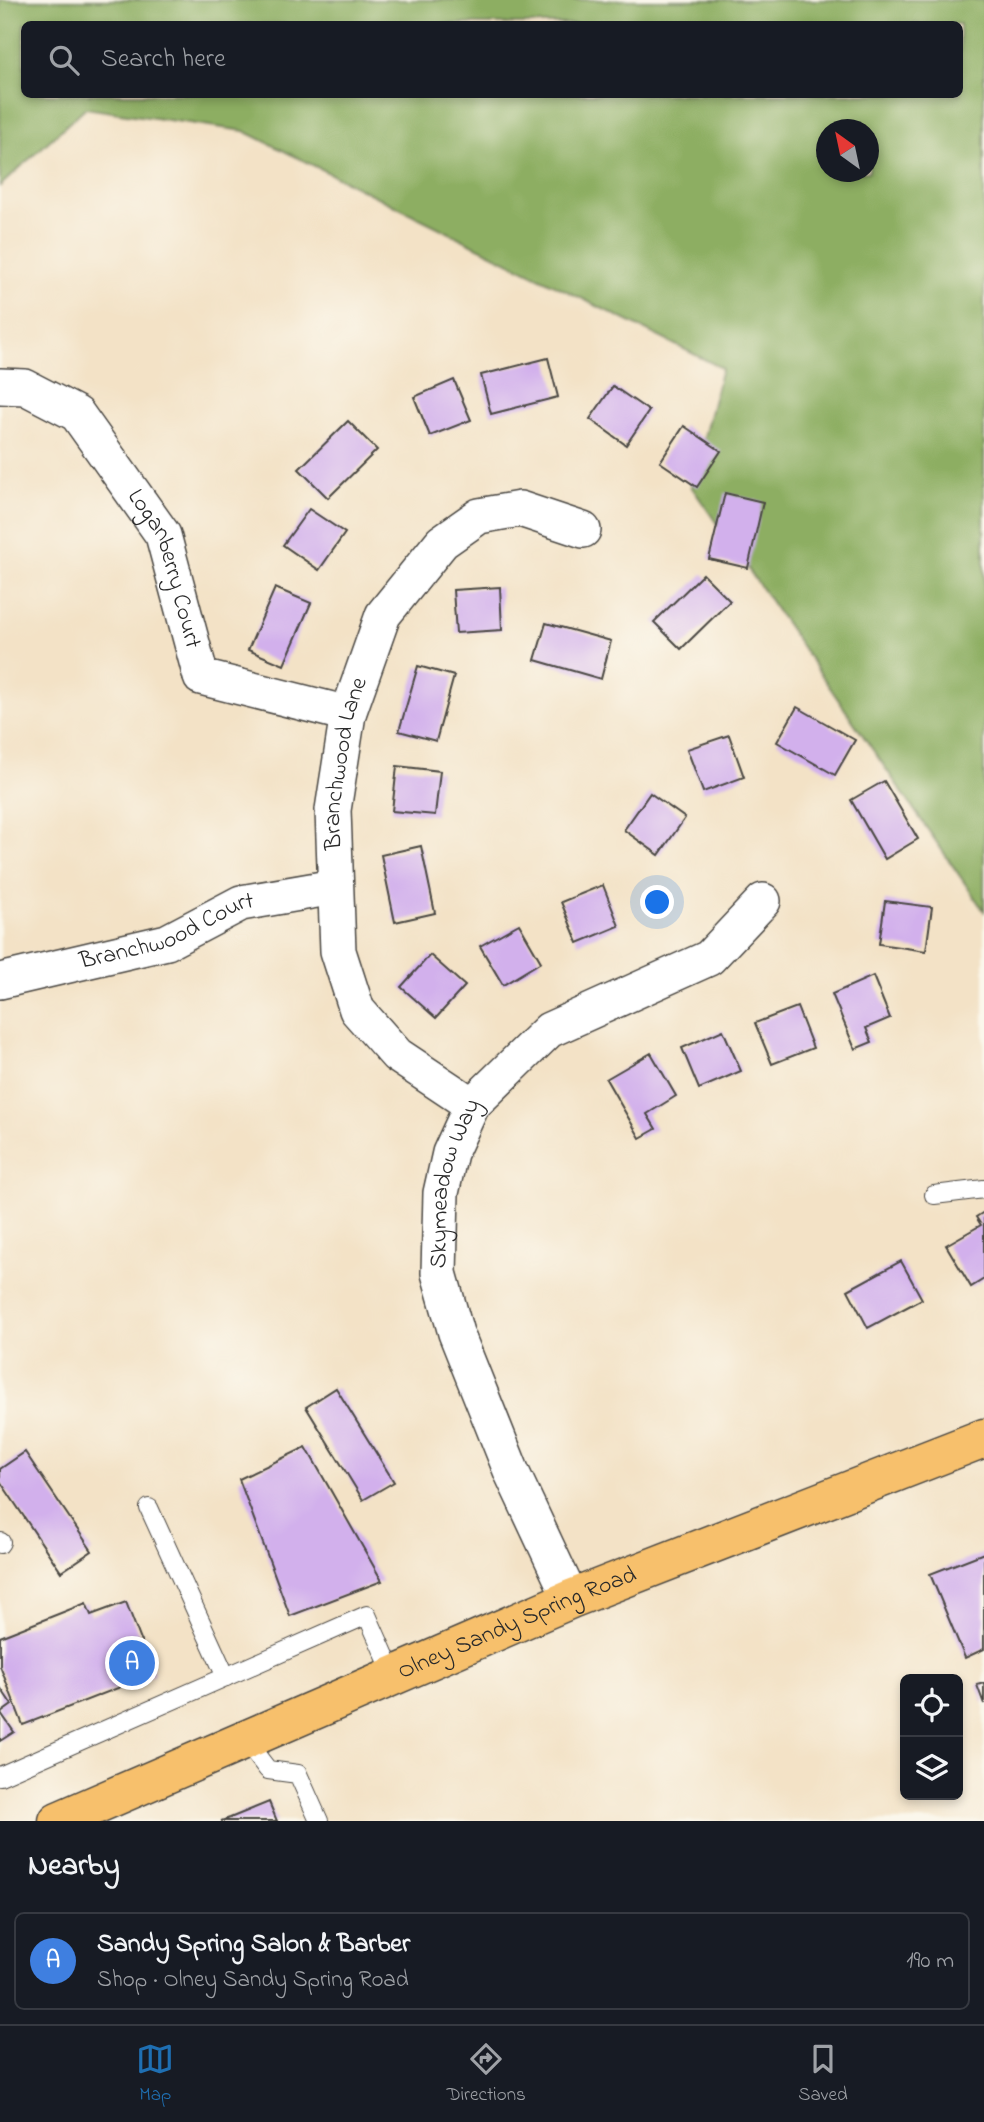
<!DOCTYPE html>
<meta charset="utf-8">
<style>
body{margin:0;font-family:"Indie Flower",sans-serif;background:#242831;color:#f1f3f6}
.controls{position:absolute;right:21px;bottom:21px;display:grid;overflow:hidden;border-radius:10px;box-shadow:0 4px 10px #0003}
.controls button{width:63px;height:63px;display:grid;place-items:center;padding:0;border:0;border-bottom:2px solid #363941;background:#171b24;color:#f1f3f6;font:35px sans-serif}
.compass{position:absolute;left:816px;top:119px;width:63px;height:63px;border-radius:50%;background:#171b24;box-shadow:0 4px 10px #0003;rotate:327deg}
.you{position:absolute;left:658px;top:903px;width:24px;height:24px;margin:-18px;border:5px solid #fff;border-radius:50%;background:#1a73e8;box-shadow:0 0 0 10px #1a73e833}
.badge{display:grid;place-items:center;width:46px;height:46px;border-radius:50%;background:#1f6fb2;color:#fff;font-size:23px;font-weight:700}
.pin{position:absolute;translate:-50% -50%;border:4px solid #fff;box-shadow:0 2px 7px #0006}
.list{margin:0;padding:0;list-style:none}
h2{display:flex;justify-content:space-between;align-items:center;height:91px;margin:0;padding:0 28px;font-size:30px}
h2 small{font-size:23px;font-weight:400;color:#9ea1a6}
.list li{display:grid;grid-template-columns:46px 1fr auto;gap:21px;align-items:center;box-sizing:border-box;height:98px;margin:0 14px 14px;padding:0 14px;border:2px solid #363941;border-radius:10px}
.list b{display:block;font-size:26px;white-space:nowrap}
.list p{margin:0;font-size:23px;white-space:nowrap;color:#9ea1a6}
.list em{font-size:23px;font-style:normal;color:#9ea1a6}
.icon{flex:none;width:38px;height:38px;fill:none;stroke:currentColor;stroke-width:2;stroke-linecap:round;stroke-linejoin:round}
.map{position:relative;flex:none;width:984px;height:1821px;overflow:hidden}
.search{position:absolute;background:#171b24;box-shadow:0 4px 10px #0003;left:21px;right:21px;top:21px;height:77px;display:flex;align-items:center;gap:18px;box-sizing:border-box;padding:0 24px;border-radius:10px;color:#9ea1a6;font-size:26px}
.sheet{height:203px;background:#171b24}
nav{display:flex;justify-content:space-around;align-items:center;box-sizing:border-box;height:98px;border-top:2px solid #363941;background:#171b24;font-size:19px;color:#9ea1a6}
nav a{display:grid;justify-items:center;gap:4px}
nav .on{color:#1f6fb2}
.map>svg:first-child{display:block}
</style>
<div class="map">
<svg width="984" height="1821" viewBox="0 0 984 1821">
<rect width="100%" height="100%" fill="#fbf7ec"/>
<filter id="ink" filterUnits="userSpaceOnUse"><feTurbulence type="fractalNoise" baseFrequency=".0143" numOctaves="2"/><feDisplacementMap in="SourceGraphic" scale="14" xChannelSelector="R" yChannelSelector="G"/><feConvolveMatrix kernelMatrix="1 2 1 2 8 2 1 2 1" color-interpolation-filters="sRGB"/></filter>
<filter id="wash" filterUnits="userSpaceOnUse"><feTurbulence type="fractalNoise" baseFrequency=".00686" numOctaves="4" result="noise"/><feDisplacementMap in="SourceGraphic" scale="28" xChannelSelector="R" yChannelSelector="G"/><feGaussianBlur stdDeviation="1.57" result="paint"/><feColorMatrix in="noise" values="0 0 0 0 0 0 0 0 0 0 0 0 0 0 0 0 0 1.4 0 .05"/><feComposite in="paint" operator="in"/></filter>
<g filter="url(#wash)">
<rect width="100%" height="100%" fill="#f3e2c6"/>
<path fill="#8dae62" stroke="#5c6c46" stroke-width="2" fill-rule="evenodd" d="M0 0H984V911L691 486 722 368 244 131 85 108 0 186ZM24 24H960V94H24ZM827 130H869V172H827Z"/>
<g id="blocks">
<g fill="#d2b0ec">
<polygon points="548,358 558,397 491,414 481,375"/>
<polygon points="454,380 471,420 430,436 414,397"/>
<polygon points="613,386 649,411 626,445 590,419"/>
<polygon points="348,421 377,450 328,498 299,469"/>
<polygon points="684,426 721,451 697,487 660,462"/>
<polygon points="725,493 763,502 748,568 709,559"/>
<polygon points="309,509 345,533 319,570 283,545"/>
<polygon points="703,574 730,601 681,649 654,622"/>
<polygon points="500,587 502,630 456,633 453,590"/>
<polygon points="275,588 311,603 284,665 248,650"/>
<polygon points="546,623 611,641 601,679 535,660"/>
<polygon points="418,666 454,676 436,741 399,731"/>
<polygon points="797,707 855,740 835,775 777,742"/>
<polygon points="729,735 744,777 703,792 687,749"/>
<polygon points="397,766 440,771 435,815 392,811"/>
<polygon points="884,781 918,839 885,859 851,800"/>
<polygon points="650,793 685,818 659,855 624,830"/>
<polygon points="421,846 435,913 395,922 381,855"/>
<polygon points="603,885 619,926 578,943 561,902"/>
<polygon points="885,901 932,907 926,951 879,944"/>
<polygon points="519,924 541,962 503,985 480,946"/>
<polygon points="430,955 465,986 436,1018 401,987"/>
<polygon points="873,976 890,1018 866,1028 872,1042 855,1049 832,994"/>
<polygon points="797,1007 813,1048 772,1064 755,1023"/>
<polygon points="723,1030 741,1071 699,1089 682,1048"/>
<polygon points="651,1053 676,1096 647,1114 656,1129 640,1138 606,1079"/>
<polygon points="984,1212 984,1279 971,1287 946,1245 981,1225 976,1217"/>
<polygon points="901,1261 922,1299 868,1328 848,1290"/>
<polygon points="336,1388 394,1482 363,1500 306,1407"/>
<polygon points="306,1447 382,1581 290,1616 239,1479"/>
<polygon points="25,1452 92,1551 61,1572 0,1481 0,1469"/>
<polygon points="984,1553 984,1649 965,1658 930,1574"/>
<polygon points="126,1602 154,1674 23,1725 0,1666 0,1637 86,1603 91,1615"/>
<polygon points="984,1683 984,1704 977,1685"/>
<polygon points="0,1687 12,1705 1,1713 14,1732 0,1741"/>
<polygon points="269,1802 277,1821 221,1821 230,1818"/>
</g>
</g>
</g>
<g filter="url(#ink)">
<use href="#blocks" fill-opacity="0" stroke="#494642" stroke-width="2"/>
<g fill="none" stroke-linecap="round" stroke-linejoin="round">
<defs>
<g id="lane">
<polyline points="934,1195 984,1189"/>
<polyline points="149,1508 226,1677"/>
<polyline points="0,1544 1,1542"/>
<polyline points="245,1740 268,1770 298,1774 319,1821"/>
<polyline points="0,1776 367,1615 394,1676"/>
</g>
<g id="street">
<path id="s1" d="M0 386 25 387 77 414 163 535 201 677 348 714"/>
<path id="s2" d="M0 981 167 942 241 903 334 887"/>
<path id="s3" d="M472 1105 397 1055 357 1010 338 951 333 810 348 714 383 615 442 542 479 516 520 509 583 530"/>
<path id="s4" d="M571 1599 512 1473 456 1333 439 1273 441 1193 450 1153 472 1105 549 1030 709 958 763 901"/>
</g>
<g id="primary">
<path id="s5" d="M58 1821 571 1599 984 1438"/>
</g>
</defs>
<use href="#lane" stroke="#494642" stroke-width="20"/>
<use href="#street" stroke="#494642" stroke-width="38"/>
<use href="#primary" stroke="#494642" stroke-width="41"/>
<use href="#lane" stroke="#fff" stroke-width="18"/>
<use href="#street" stroke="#fff" stroke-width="35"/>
<use href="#primary" stroke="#f7c06c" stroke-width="38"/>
</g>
</g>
<g text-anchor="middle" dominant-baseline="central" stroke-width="7" stroke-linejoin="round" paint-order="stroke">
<g font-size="24" fill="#2b2b2b" stroke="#fbf7ec">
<text stroke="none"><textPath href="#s1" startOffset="264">Loganberry Court</textPath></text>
<text stroke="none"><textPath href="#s3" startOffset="401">Branchwood Lane</textPath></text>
<text stroke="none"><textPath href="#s2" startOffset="175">Branchwood Court</textPath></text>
<text stroke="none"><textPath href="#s4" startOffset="444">Skymeadow Way</textPath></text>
<text stroke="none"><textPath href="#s5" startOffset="500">Olney Sandy Spring Road</textPath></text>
</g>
</g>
</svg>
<div class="controls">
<button><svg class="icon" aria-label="locate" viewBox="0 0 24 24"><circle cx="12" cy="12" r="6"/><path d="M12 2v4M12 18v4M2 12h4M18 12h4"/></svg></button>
<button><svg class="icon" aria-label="layers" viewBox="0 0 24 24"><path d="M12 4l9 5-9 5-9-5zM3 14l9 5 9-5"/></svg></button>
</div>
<svg class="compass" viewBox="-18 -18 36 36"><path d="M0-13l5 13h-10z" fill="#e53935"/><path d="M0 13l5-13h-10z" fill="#9ea1a6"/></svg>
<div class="you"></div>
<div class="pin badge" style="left:132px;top:1663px;background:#3f7fe0">A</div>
<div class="search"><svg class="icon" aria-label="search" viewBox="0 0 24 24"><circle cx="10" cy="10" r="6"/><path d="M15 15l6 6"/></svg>Search here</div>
</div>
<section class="sheet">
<h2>Nearby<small></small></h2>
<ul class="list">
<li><span class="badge" style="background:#3f7fe0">A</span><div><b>Sandy Spring Salon &amp; Barber</b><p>Shop · Olney Sandy Spring Road</p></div><em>190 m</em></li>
</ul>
</section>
<nav>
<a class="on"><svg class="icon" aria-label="map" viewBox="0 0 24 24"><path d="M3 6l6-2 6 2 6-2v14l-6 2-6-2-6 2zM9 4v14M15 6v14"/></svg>Map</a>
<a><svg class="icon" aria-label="directions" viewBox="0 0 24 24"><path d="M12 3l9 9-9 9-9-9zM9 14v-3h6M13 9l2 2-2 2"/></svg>Directions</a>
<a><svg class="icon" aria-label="saved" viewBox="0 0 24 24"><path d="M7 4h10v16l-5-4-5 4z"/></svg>Saved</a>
</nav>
